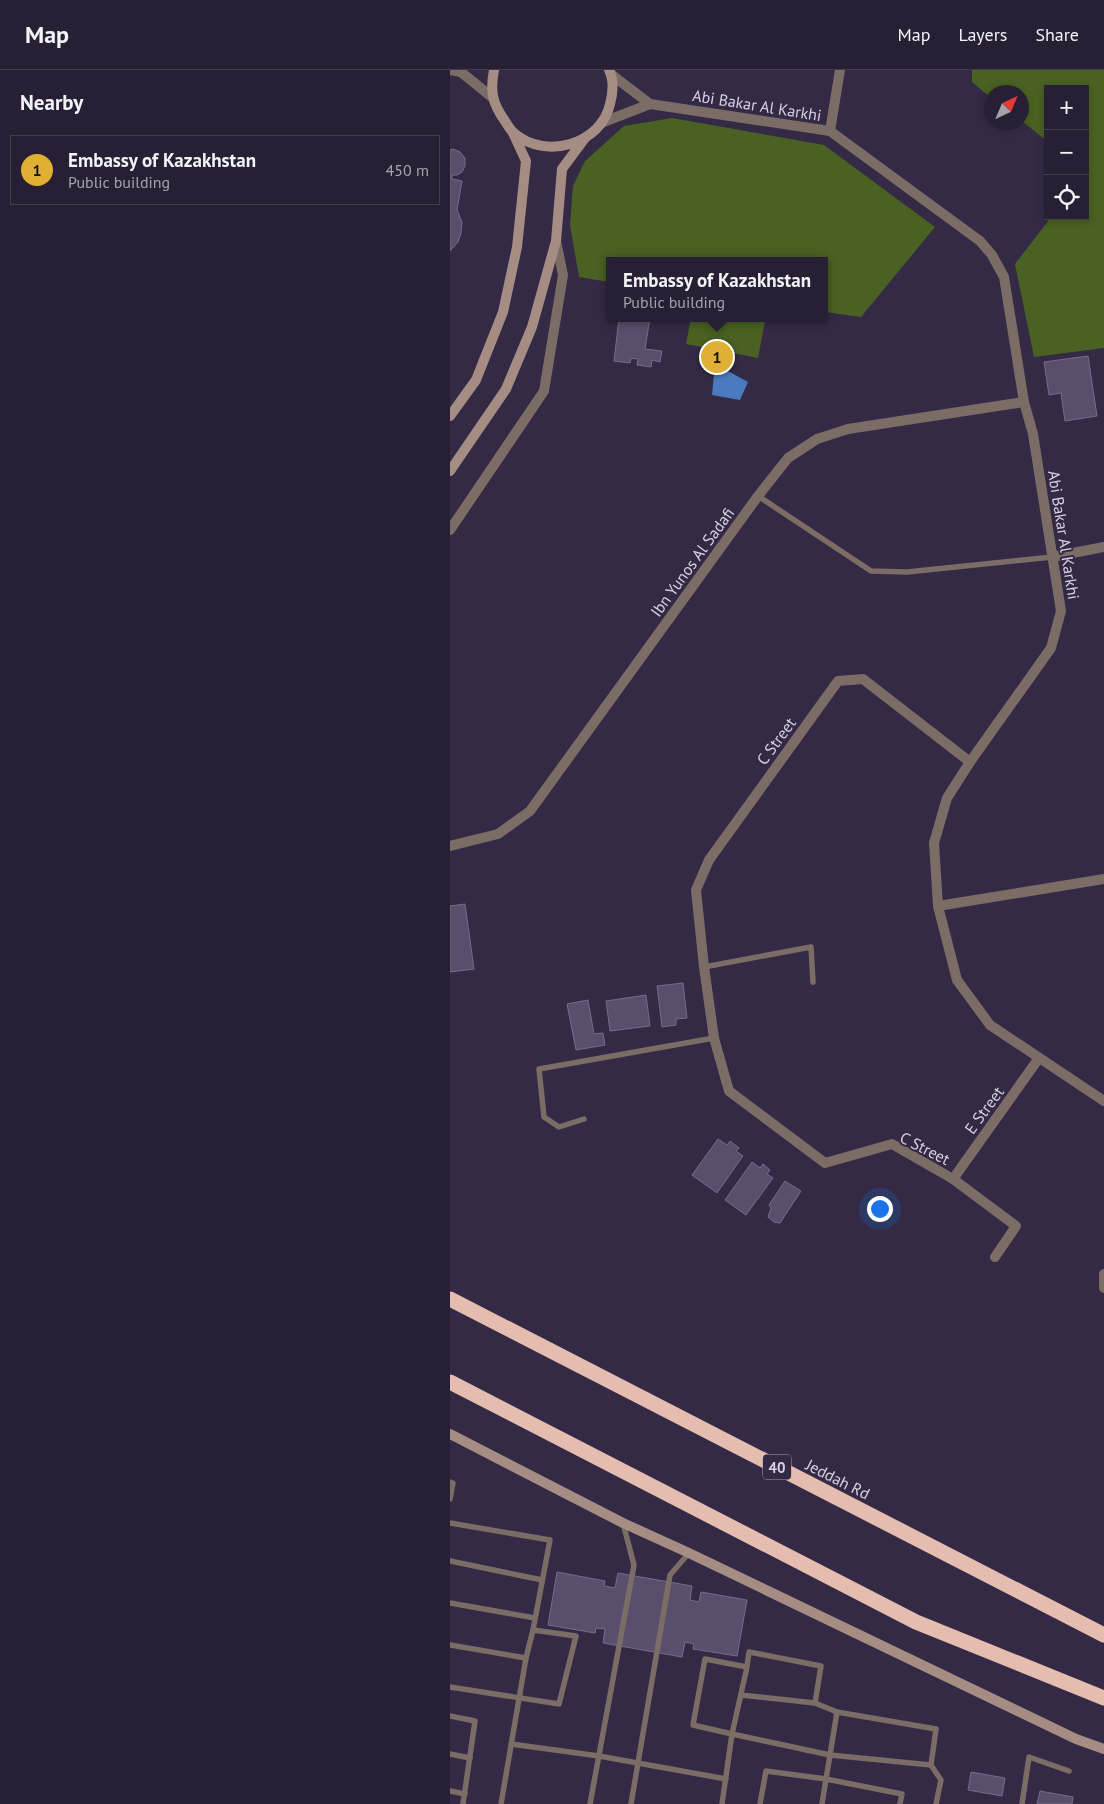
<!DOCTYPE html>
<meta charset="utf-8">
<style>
body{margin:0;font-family:"PT Sans",sans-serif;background:#2f283c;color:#f1f3f6}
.controls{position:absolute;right:15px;top:15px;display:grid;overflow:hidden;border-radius:0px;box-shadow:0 2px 8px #0003}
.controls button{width:45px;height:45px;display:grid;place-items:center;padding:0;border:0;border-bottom:1px solid #433e4f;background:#272034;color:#f1f3f6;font:25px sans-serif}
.compass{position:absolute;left:534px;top:15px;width:45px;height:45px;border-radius:50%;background:#272034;box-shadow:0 2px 8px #0003;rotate:44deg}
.you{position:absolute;left:429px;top:1138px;width:18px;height:18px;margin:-12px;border:4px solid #fff;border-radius:50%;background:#1a73e8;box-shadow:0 0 0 8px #1a73e833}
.badge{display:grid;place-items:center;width:32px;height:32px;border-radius:50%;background:#dfb034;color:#111;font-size:16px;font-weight:700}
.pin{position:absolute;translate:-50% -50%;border:2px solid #fff;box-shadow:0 1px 5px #0006}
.popup{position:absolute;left:156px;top:187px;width:222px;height:65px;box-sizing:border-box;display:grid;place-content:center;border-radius:0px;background:#272034;filter:drop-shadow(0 1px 4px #0005);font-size:16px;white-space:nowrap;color:#a4a3ac}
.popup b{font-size:19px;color:#f1f3f6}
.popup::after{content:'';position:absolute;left:50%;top:100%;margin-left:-10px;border:10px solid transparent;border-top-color:#272034}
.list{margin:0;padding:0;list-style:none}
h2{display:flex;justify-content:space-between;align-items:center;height:65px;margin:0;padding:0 20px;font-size:21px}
h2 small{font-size:16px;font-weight:400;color:#a4a3ac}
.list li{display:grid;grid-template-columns:32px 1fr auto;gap:15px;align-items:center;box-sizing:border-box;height:70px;margin:0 10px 10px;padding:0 10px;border:1px solid #433e4f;border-radius:0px}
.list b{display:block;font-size:19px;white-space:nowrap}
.list p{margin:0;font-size:16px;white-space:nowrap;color:#a4a3ac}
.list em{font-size:16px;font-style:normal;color:#a4a3ac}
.icon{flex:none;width:28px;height:28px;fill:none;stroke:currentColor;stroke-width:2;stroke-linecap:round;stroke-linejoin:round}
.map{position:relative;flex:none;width:654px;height:1734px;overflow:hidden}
header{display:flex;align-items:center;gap:30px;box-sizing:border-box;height:70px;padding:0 25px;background:#272034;border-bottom:1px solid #433e4f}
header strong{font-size:24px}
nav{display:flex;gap:28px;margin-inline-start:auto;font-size:18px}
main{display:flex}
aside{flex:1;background:#272034}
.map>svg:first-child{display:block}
</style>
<header>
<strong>Map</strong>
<nav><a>Map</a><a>Layers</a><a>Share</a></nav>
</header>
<main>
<aside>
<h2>Nearby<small></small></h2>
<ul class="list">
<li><span class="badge">1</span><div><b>Embassy of Kazakhstan</b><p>Public building</p></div><em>450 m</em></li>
</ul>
</aside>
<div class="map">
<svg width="654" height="1734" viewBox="0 0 654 1734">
<rect width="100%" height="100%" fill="#342a45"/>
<g fill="#496122">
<polygon points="522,0 654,0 654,278 584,287 565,194 602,146 635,146 635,19 598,19 598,72 572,51 572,22 542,22 541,28 522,12"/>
<polygon points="222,48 374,75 485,157 411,247 375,242 374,191 160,191 159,212 129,207 120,155 123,116 135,91 174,56"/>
<polygon points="241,248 301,248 315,251 308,288 236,274"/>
</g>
<polygon fill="#4c7ac1" points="265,294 298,312 290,330 262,325"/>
<g fill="#594f6c" stroke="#766c8b">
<polygon points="3,79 10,82 15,88 15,96 12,102 7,105 2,105 2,109 12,111 7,140 12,152 11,163 8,172 0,181 0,80"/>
<polygon points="169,248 200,248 195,279 212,281 210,292 202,290 201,297 187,295 188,289 181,288 180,293 164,291"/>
<polygon points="638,286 647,346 615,351 611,323 599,325 594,292"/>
<polygon points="15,834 24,899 0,902 0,836"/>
<polygon points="233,913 237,948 226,949 226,955 212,957 207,916"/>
<polygon points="196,925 200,956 160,961 156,931"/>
<polygon points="138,930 144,964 153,963 155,975 126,980 117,934"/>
<polygon points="268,1069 277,1075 280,1071 289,1078 286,1081 293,1086 267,1123 242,1105"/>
<polygon points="302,1092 310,1098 313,1094 320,1100 317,1104 323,1108 296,1145 275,1130"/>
<polygon points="335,1111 351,1121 330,1153 324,1152 318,1147 321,1138 319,1135"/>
<polygon points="107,1502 155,1511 154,1516 165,1518 168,1503 242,1516 240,1530 249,1532 251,1522 297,1530 287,1586 243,1579 244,1574 235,1572 232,1587 153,1573 155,1559 146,1558 145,1563 98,1555"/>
<polygon points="521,1702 555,1708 552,1726 518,1720"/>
<polygon points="590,1721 623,1727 622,1734 587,1734"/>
</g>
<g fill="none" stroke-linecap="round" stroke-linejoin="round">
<g stroke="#7c6c66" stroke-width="5.5">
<polyline points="308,426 421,501 457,502 602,487"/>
<polyline points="254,897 361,877 363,912"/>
<polyline points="134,1049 109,1057 94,1047 89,999 264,968"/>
<polyline points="0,1412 3,1413 0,1429"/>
<polyline points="0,1453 100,1470 83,1560 126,1566 109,1634 0,1617"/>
<polyline points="0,1491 92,1510"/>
<polyline points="0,1533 85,1548"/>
<polyline points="0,1575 76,1588 83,1560"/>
<polyline points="297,1597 282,1664 243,1655 255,1589 297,1597 299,1582 371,1596 365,1633 387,1642"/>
<polyline points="291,1625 365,1633"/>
<polyline points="0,1646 25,1651 13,1734"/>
<polyline points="61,1674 149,1686 276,1709"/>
<polyline points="0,1684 20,1688"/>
<polyline points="0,1721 15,1724"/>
<polyline points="51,1734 76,1588"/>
<polyline points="140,1734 184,1495 173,1453"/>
<polyline points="181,1734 220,1505 239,1483"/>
<polyline points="272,1734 282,1664 380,1685 387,1642 486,1659 481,1695 491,1710 486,1734"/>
<polyline points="310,1734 316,1701 376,1709 380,1685 481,1695"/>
<polyline points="372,1734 376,1709 452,1724 450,1734"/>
<polyline points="572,1734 579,1687 619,1701"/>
</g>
<g stroke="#7c6c66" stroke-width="10">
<polyline points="1,0 11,2"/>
<polyline points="11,2 43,28"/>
<polyline points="162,5 200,34 380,61 530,171 542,185 554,207 574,332 583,364 611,541 601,578 520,692 497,728 484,773 488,836 507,910 540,955 654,1031"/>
<polyline points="151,53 200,34"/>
<polyline points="380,61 390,0"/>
<polyline points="0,460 94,321 113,205 106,171"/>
<polyline points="602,487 654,477"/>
<polyline points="520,692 413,609 388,611 259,790 246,820 254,897 264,968 279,1021 375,1093 442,1074 503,1109 566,1156 545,1187"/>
<polyline points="0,776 48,764 80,741 308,426 338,388 367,369 398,359 574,332"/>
<polyline points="488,836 654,809"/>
<polyline points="503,1109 589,988"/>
<polyline points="654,1204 654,1218"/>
</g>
<g stroke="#a68d84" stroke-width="10">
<path d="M44 0C40 21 42 33 55 51 57 54 60 60 64 63 95 90 151 75 160 34 163 23 164 10 159 0"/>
<polyline points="0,346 26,310 53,242 67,177 76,91 63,63"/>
<polyline points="0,401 56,319 82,257 106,171 112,99 135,68"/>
<polyline points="0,1364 173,1453 239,1483 626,1669 654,1679"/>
</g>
<g stroke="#e4bdb0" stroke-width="15">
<polyline points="0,1229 654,1565"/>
<polyline points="0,1312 466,1552 654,1628"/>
</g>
</g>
<g text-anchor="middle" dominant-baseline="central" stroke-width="4" stroke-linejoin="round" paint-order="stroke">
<rect fill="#342a45" stroke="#a6a0b4" stroke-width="1" x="313" y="1384.5" width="28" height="25" rx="4"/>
<g font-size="15" font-weight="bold" fill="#d7d2e3">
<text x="327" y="1397">40</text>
</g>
<g font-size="16" fill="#d7d2e3" stroke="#342a45">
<text transform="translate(307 35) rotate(9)">Abi Bakar Al Karkhi</text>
<text transform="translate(614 465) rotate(81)">Abi Bakar Al Karkhi</text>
<text transform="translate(242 492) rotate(-54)">Ibn Yunos Al Sadafi</text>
<text transform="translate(326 671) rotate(-54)">C Street</text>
<text transform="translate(534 1040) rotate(-54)">E Street</text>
<text transform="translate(475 1078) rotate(27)">C Street</text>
<text transform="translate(388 1409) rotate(27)">Jeddah Rd</text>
</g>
</g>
</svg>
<div class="controls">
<button>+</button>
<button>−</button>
<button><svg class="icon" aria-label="locate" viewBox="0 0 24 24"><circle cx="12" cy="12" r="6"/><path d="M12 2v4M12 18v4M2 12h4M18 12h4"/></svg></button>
</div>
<svg class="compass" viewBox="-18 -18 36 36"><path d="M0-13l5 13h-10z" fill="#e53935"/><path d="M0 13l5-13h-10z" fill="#a4a3ac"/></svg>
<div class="you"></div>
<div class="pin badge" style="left:267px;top:287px">1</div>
<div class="popup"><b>Embassy of Kazakhstan</b>Public building</div>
</div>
</main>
